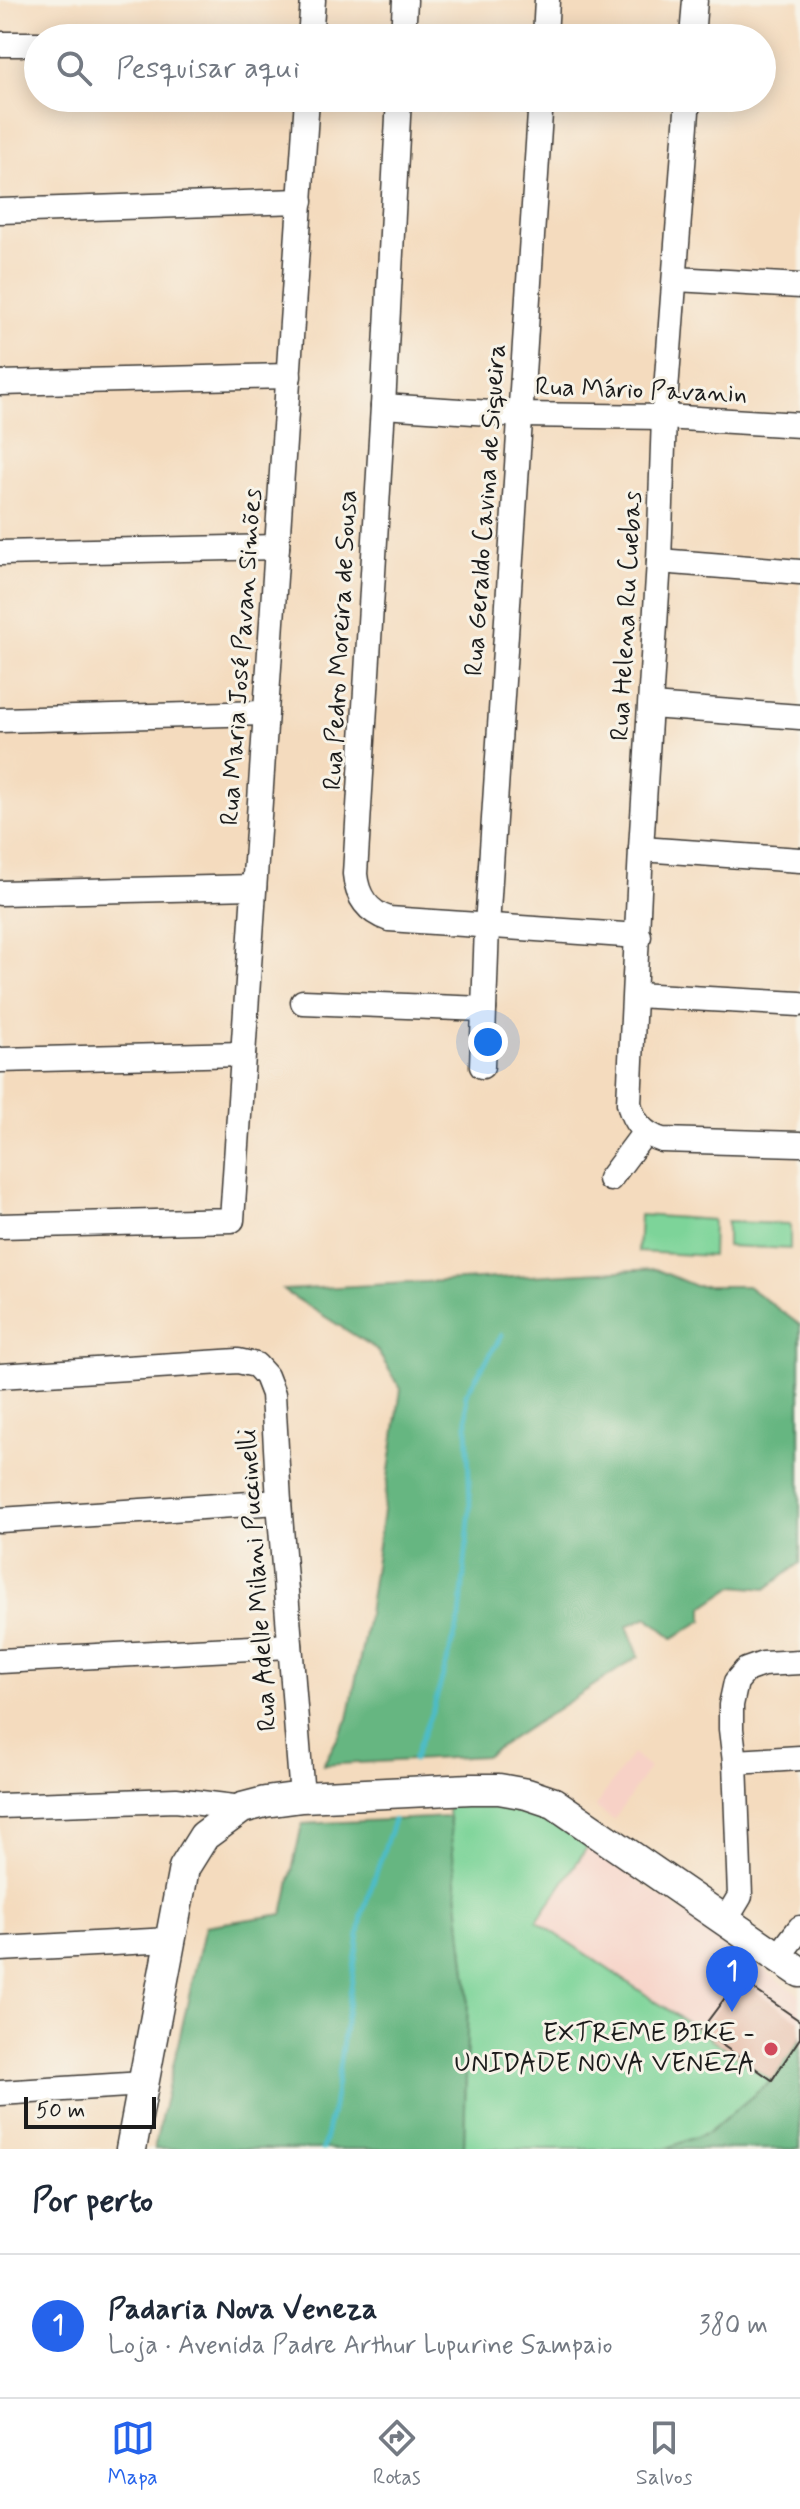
<!DOCTYPE html>
<html lang="pt">
<meta charset="utf-8">
<style>
body{margin:0;font-family:Mynerve,sans-serif;background:#f6f6f7;color:#1f2937}
.scale{position:absolute;left:24px;bottom:20px;width:132px;box-sizing:border-box;padding-left:8px;border:4px solid #1c1c1c;border-top:0;font-size:22px;line-height:28px;white-space:nowrap;color:#1c1c1c;-webkit-text-stroke:6px #f7f3e8;paint-order:stroke}
.you{position:absolute;left:488px;top:1042px;width:28px;height:28px;margin:-20px;border:6px solid #fff;border-radius:50%;background:#1a73e8;box-shadow:0 0 0 12px #1a73e833}
.badge{display:grid;place-items:center;width:52px;height:52px;border-radius:50%;background:#2563eb;color:#fff;font-size:26px;font-weight:700}
.pin{position:absolute;translate:-50% -66px;filter:drop-shadow(0 2px 4px #0008)}
.pin::after{content:'';position:absolute;top:42px;width:28px;height:24px;background:inherit;clip-path:polygon(0 0,100% 0,50% 100%)}
.list{margin:0;padding:0;list-style:none}
h2{display:flex;justify-content:space-between;align-items:center;height:104px;margin:0;padding:0 32px;font-size:34px}
h2 small{font-size:26px;font-weight:400;color:#747a83}
.list li{display:grid;grid-template-columns:52px 1fr auto;gap:24px;align-items:center;box-sizing:border-box;height:144px;padding:0 32px;border-top:2px solid #e0e1e3}
.list b{display:block;font-size:30px;white-space:nowrap}
.list p{margin:0;font-size:26px;white-space:nowrap;color:#747a83}
.list em{font-size:26px;font-style:normal;color:#747a83}
.icon{flex:none;width:44px;height:44px;fill:none;stroke:currentColor;stroke-width:2;stroke-linecap:round;stroke-linejoin:round}
.map{position:relative;flex:none;width:800px;height:2149px;overflow:hidden}
.search{position:absolute;background:#fff;box-shadow:0 4px 20px #0003;left:24px;right:24px;top:24px;height:88px;display:flex;align-items:center;gap:20px;box-sizing:border-box;padding:0 28px;border-radius:44px;color:#747a83;font-size:30px}
.sheet{height:248px;background:#fff}
nav{display:flex;justify-content:space-around;align-items:center;box-sizing:border-box;height:112px;border-top:2px solid #e0e1e3;background:#fff;font-size:22px;color:#747a83}
nav a{display:grid;justify-items:center;gap:4px}
nav .on{color:#2563eb}
.map>svg:first-child{display:block}
</style>
<div class="map">
<svg width="800" height="2149" viewBox="0 0 800 2149">
<rect width="100%" height="100%" fill="#f7f3e8"/>
<filter id="ink" filterUnits="userSpaceOnUse"><feTurbulence type="fractalNoise" baseFrequency=".0125" numOctaves="2"/><feDisplacementMap in="SourceGraphic" scale="16" xChannelSelector="R" yChannelSelector="G"/><feConvolveMatrix kernelMatrix="1 2 1 2 8 2 1 2 1" color-interpolation-filters="sRGB"/></filter>
<filter id="wash" filterUnits="userSpaceOnUse"><feTurbulence type="fractalNoise" baseFrequency=".006" numOctaves="4" result="noise"/><feDisplacementMap in="SourceGraphic" scale="32" xChannelSelector="R" yChannelSelector="G"/><feGaussianBlur stdDeviation="1.8" result="paint"/><feColorMatrix in="noise" values="0 0 0 0 0 0 0 0 0 0 0 0 0 0 0 0 0 1.4 0 .05"/><feComposite in="paint" operator="in"/></filter>
<g filter="url(#wash)">
<rect width="100%" height="100%" fill="#f4dbbe"/>
<g fill="#f7d1c6">
<polygon points="632,1754 649,1768 614,1820 595,1807"/>
<polygon points="588,1846 800,1995 800,2038 772,2080 537,1921"/>
</g>
<g fill="#7dd499" stroke="#4c785a" stroke-width="2">
<polygon points="640,1215 713,1220 712,1256 638,1252"/>
<polygon points="727,1222 790,1224 790,1249 727,1246"/>
<polygon points="479,1801 523,1805 588,1846 537,1921 772,2080 709,2132 665,2149 464,2149 468,1992 447,1802"/>
</g>
<g fill="#66b681" stroke="#41694e" stroke-width="2">
<polygon points="655,1269 695,1286 747,1286 800,1325 800,1563 766,1589 734,1586 703,1607 703,1620 673,1638 647,1617 627,1626 639,1656 485,1756 323,1765 348,1719 366,1627 401,1389 376,1349 283,1290"/>
<polygon points="449,1817 468,1992 464,2149 154,2149 205,1926 283,1914 302,1824"/>
<polygon points="800,2038 800,2149 665,2149 709,2132 772,2080"/>
</g>
<g fill="none" stroke-linecap="round" stroke-linejoin="round">
<g stroke="#4ebcc6" stroke-width="5">
<polyline points="413,1760 434,1706 460,1618 470,1508 466,1394 502,1335"/>
<polyline points="323,2149 333,2107 362,1915 394,1820"/>
</g>
</g>
<g id="blocks">
<polygon fill="#e4b29d" points="739,1979 800,2021 800,2038 772,2080 701,2030"/>
</g>
</g>
<g filter="url(#ink)">
<use href="#blocks" fill-opacity="0" stroke="#3c3934" stroke-width="2"/>
<g fill="none" stroke-linecap="round" stroke-linejoin="round">
<defs>
<g id="minor">
<polyline points="310,38 313,0"/>
<polyline points="403,38 405,0"/>
<polyline points="545,38 547,0"/>
<polyline points="692,38 695,0"/>
<polyline points="0,44 38,44"/>
<path d="M399 98 383 406 355 874C357 897 368 912 389 919L639 936"/>
<path d="M688 98 664 417 659 561 641 849 629 1103C633 1122 643 1134 662 1140L800 1144"/>
<polyline points="0,211 301,201"/>
<polyline points="676,279 800,286"/>
<polyline points="0,383 289,376"/>
<polyline points="383,406 521,415 664,417 800,425"/>
<polyline points="0,553 277,547"/>
<polyline points="659,561 800,572"/>
<polyline points="651,706 800,717"/>
<polyline points="0,720 266,713"/>
<polyline points="641,849 800,860"/>
<polyline points="0,893 254,887"/>
<polyline points="635,995 800,1004"/>
<polyline points="303,1002 484,1009"/>
<polyline points="0,1060 243,1054"/>
<polyline points="482,1066 487,926 541,98"/>
<polyline points="610,1179 645,1132"/>
<polyline points="0,1226 232,1220 307,98"/>
<polyline points="0,1376 238,1361 256,1365 266,1376 273,1394 279,1502 302,1797"/>
<polyline points="0,1520 279,1502"/>
<polyline points="0,1661 290,1646"/>
<polyline points="735,1762 800,1758"/>
<polyline points="0,1806 176,1800 242,1808"/>
<polyline points="725,1921 740,1896 735,1762 731,1729 731,1705 736,1682 746,1670 763,1664 800,1662"/>
<polyline points="0,1949 170,1940"/>
<polyline points="778,1957 800,1928"/>
<polyline points="0,2093 143,2084"/>
</g>
<polyline id="major" points="131,2149 184,1868 204,1836 242,1808 265,1802 302,1797 471,1789 499,1789 527,1794 554,1803 800,1972"/>
</defs>
<use href="#minor" stroke="#3c3934" stroke-width="27"/>
<use href="#major" stroke="#3c3934" stroke-width="33"/>
<use href="#minor" stroke="#fff" stroke-width="24"/>
<use href="#major" stroke="#fff" stroke-width="30"/>
</g>
</g>
<circle fill="#d1495b" stroke="#f7f3e8" stroke-width="3" cx="771" cy="2049" r="8"/>
<g text-anchor="middle" dominant-baseline="central" stroke-width="6" stroke-linejoin="round" paint-order="stroke">
<g font-size="26" fill="#1c1c1c" stroke="#f7f3e8">
<text transform="translate(641 391) rotate(2)">Rua Mário Pavanin</text>
<text transform="translate(486 510) rotate(-86)">Rua Geraldo Cavina de Siqueira</text>
<text transform="translate(627 616) rotate(-87)">Rua Helena Ru Cuebas</text>
<text transform="translate(341 640) rotate(-87)">Rua Pedro Moreira de Sousa</text>
<text transform="translate(242 657) rotate(-86)">Rua Maria José Pavan Simões</text>
<text transform="translate(258 1580) rotate(-94)">Rua Adelle Milani Puccinelli</text>
</g>
<g font-size="26" fill="#1c1c1c" stroke="#f7f3e8" text-anchor="end">
<text x="755" y="2034">EXTREME BIKE -<tspan x="755" dy="30">UNIDADE NOVA VENEZA</tspan></text>
</g>
</g>
</svg>
<div class="scale">50 m</div>
<div class="you"></div>
<div class="pin badge" style="left:732px;top:2012px">1</div>
<div class="search"><svg class="icon" aria-label="search" viewBox="0 0 24 24"><circle cx="10" cy="10" r="6"/><path d="M15 15l6 6"/></svg>Pesquisar aqui</div>
</div>
<section class="sheet">
<h2>Por perto<small></small></h2>
<ul class="list">
<li><span class="badge">1</span><div><b>Padaria Nova Veneza</b><p>Loja · Avenida Padre Arthur Lupurine Sampaio</p></div><em>380 m</em></li>
</ul>
</section>
<nav>
<a class="on"><svg class="icon" aria-label="map" viewBox="0 0 24 24"><path d="M3 6l6-2 6 2 6-2v14l-6 2-6-2-6 2zM9 4v14M15 6v14"/></svg>Mapa</a>
<a><svg class="icon" aria-label="directions" viewBox="0 0 24 24"><path d="M12 3l9 9-9 9-9-9zM9 14v-3h6M13 9l2 2-2 2"/></svg>Rotas</a>
<a><svg class="icon" aria-label="saved" viewBox="0 0 24 24"><path d="M7 4h10v16l-5-4-5 4z"/></svg>Salvos</a>
</nav>
